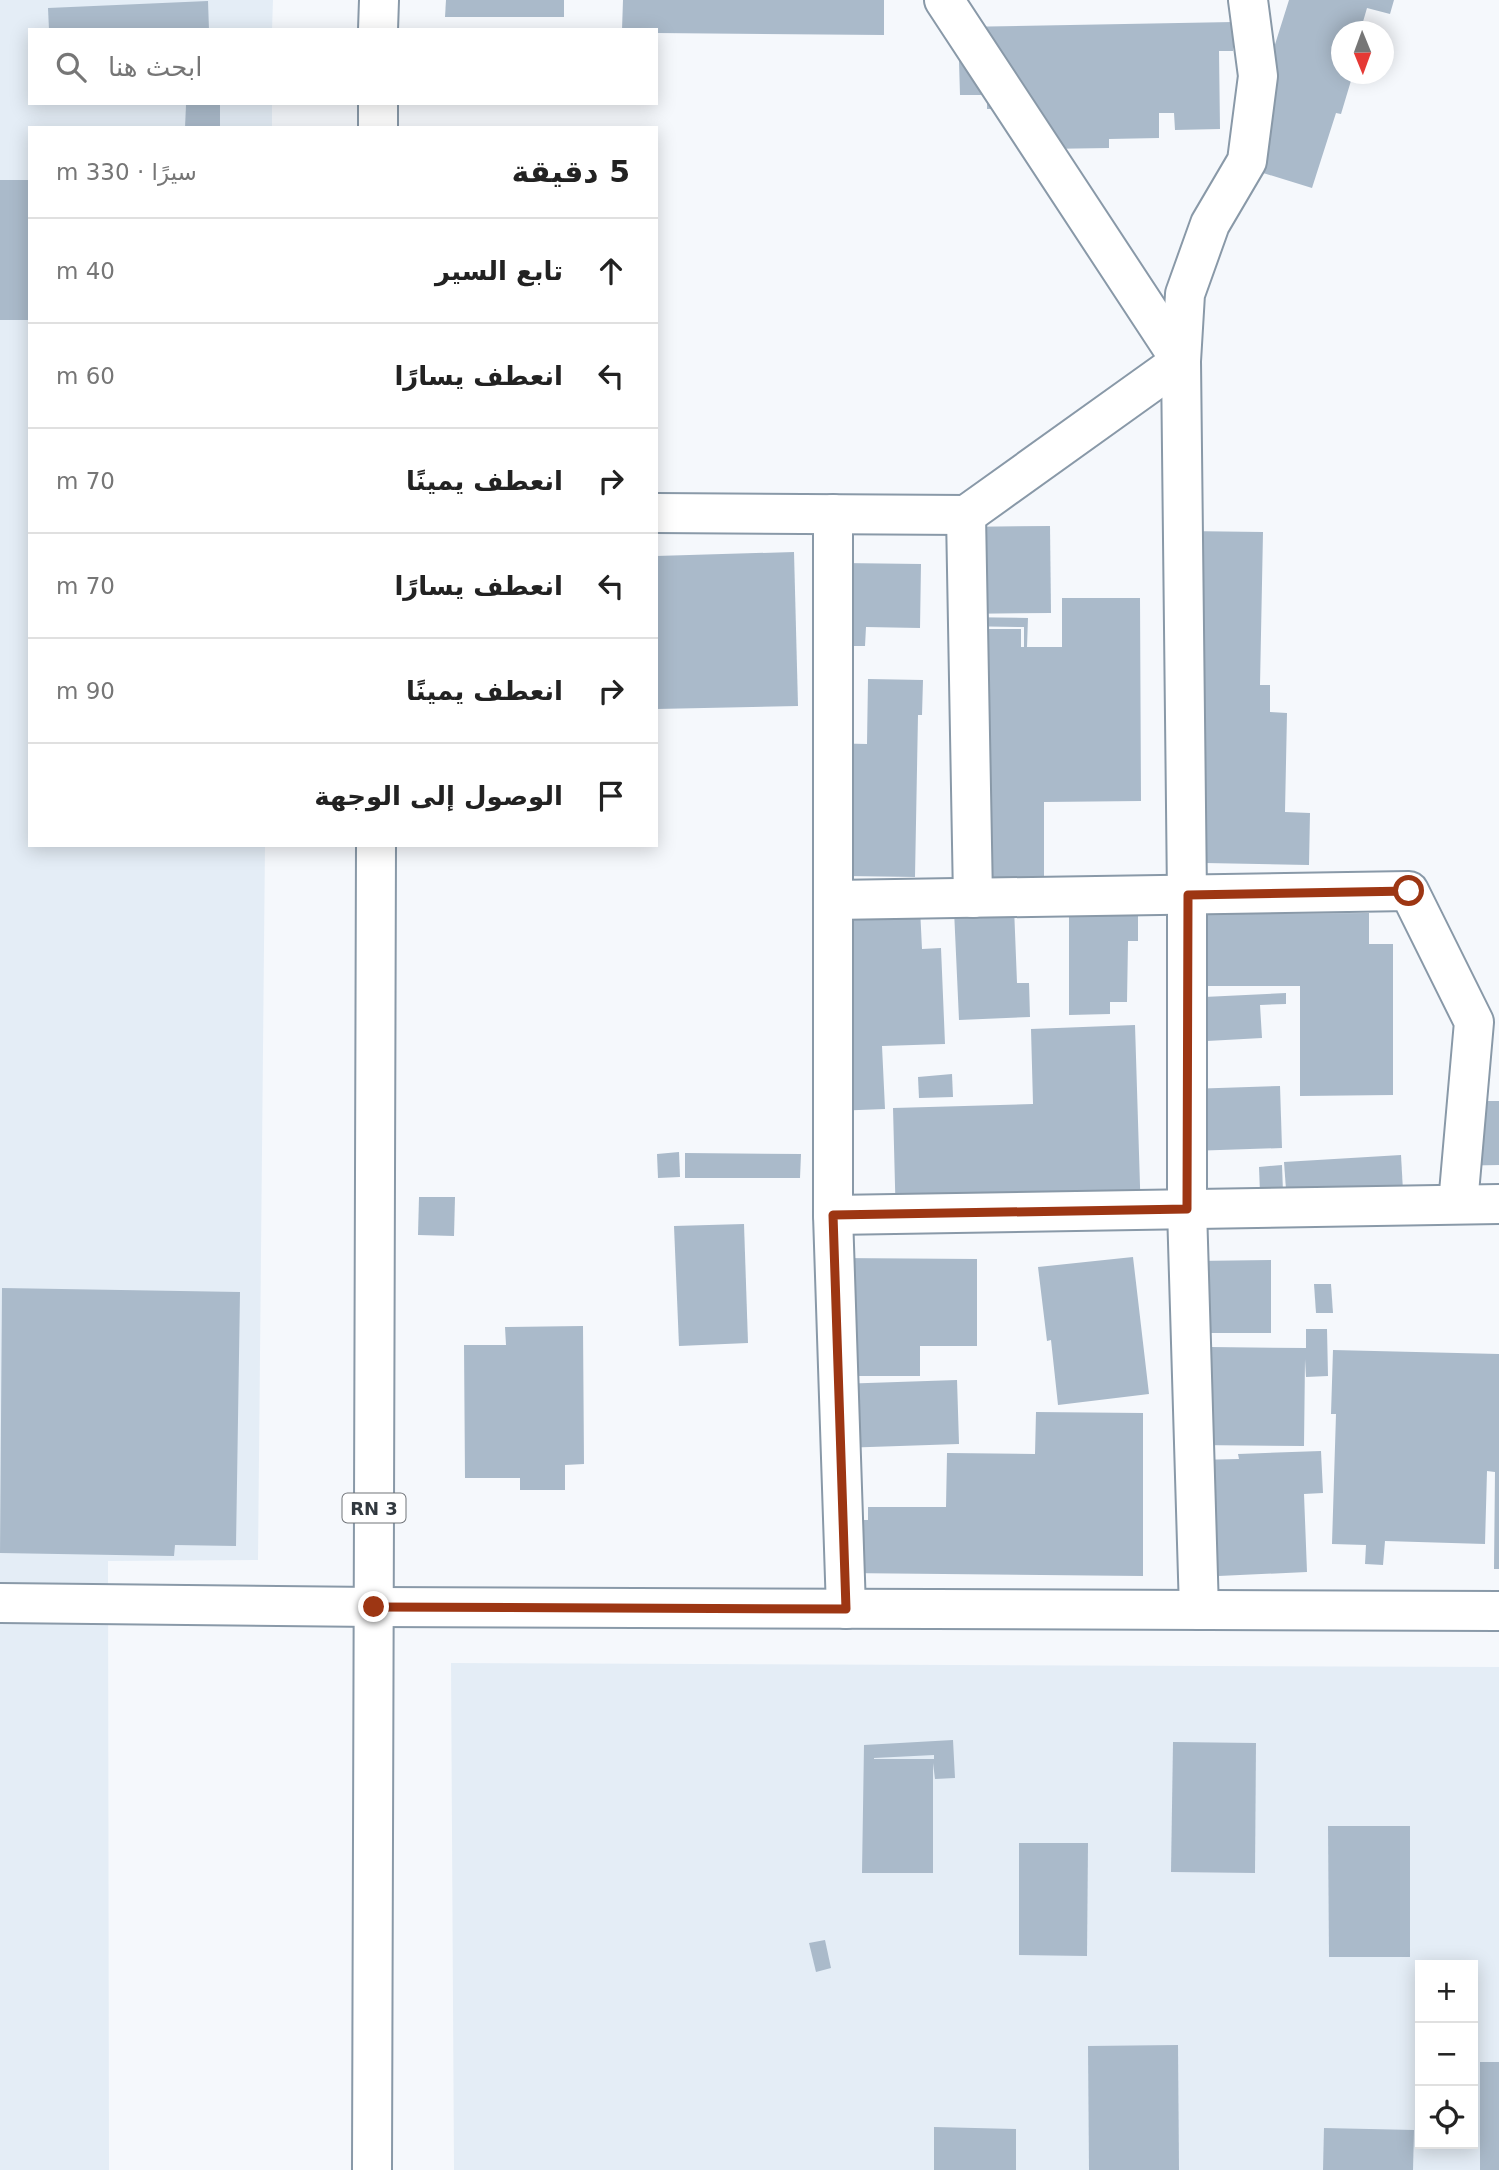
<!DOCTYPE html>
<html lang="ar">
<meta charset="utf-8">
<style>
body{margin:0;font-family:"DejaVu Sans",Vazirmatn,sans-serif;background:#f2f2f2;color:#222;direction:rtl}
.controls{position:absolute;right:21px;bottom:21px;display:grid;overflow:hidden;border-radius:0px;box-shadow:0 4px 18px #0003}
.controls button{width:63px;height:63px;display:grid;place-items:center;padding:0;border:0;border-bottom:2px solid #e0e0e0;background:#fff;color:#222;font:35px sans-serif}
.compass{position:absolute;left:1331px;top:21px;width:63px;height:63px;border-radius:50%;background:#fff;box-shadow:0 4px 18px #0003;rotate:179deg}
.stop{position:absolute;width:21px;height:21px;margin:-16px;border:5px solid #9d3613;border-radius:50%;background:#fff}
.stop.end{background:#9d3613;border-color:#fff;box-shadow:0 2px 7px #0008}
.list{margin:0;padding:0;list-style:none}
h2{display:flex;justify-content:space-between;align-items:center;height:91px;margin:0;padding:0 28px;font-size:30px}
h2 small{font-size:23px;font-weight:400;color:#767676}
.list li{display:grid;grid-template-columns:46px 1fr auto;gap:21px;align-items:center;box-sizing:border-box;height:105px;padding:0 28px;border-top:2px solid #e0e0e0}
.list b{display:block;font-size:26px;white-space:nowrap}
.list em{font-size:23px;font-style:normal;color:#767676}
.icon{flex:none;width:38px;height:38px;fill:none;stroke:currentColor;stroke-width:2;stroke-linecap:round;stroke-linejoin:round}
.map{position:relative;flex:none;width:1499px;height:2170px;overflow:hidden;direction:ltr}
.search{position:absolute;background:#fff;box-shadow:0 4px 18px #0003;left:28px;top:28px;width:630px;height:77px;display:flex;align-items:center;gap:18px;box-sizing:border-box;padding:0 24px;border-radius:0px;color:#767676;font-size:26px}
.panel{position:absolute;background:#fff;box-shadow:0 4px 18px #0003;left:28px;top:126px;width:630px;height:721px;border-radius:0px;direction:rtl}
.map>svg:first-child{display:block}
</style>
<div class="map">
<svg width="1499" height="2170" viewBox="0 0 1499 2170">
<rect width="100%" height="100%" fill="#f5f8fc"/>
<g fill="#e4edf6" fill-rule="evenodd">
<polygon points="0,0 273,0 272,30 30,30 30,103 272,103 272,128 30,128 30,845 265,845 258,1560 108,1561 109,2170 0,2170"/>
<path d="M451 1663 1499 1667V2170H454ZM1420 1965H1473V2144H1420Z"/>
</g>
<g fill="#aabaca" fill-rule="evenodd">
<polygon points="446,0 564,0 564,17 445,17"/>
<polygon points="623,0 884,0 884,35 656,33 656,30 622,30"/>
<polygon points="1289,0 1394,0 1390,14 1367,8 1360,32 1342,32 1342,74 1353,74 1341,114 1336,113 1312,188 1237,165"/>
<polygon points="208,1 209,30 49,30 48,8"/>
<polygon points="1233,22 1233,51 1219,51 1220,129 1175,130 1174,113 1159,113 1159,138 1109,139 1109,148 1044,149 1016,109 987,109 987,95 960,95 958,27"/>
<polygon points="186,105 220,105 220,128 185,128"/>
<rect x="0" y="180" width="30" height="140"/>
<polygon points="1050,526 1051,613 956,614 955,527"/>
<polygon points="1185,531 1263,532 1260,685 1270,685 1270,712 1287,713 1285,812 1310,813 1309,865 1205,863 1206,807 1180,806"/>
<polygon points="794,552 798,706 656,709 656,556"/>
<polygon points="842,563 921,564 920,628 866,627 865,646 841,646"/>
<polygon points="1062,598 1140,598 1141,801 1044,802 1044,878 955,879 953,629 1021,629 1021,647 1024,647 1024,627 957,626 957,617 1028,618 1027,647 1062,647"/>
<polygon points="868,679 923,680 922,715 918,715 915,877 848,876 823,743 867,744"/>
<polygon points="1014,907 1017,983 1029,983 1030,1017 959,1020 954,910"/>
<polygon points="920,908 922,949 941,948 945,1044 882,1046 885,1109 833,1111 838,911"/>
<polygon points="1369,913 1369,944 1393,944 1393,1095 1300,1096 1300,986 1179,986 1179,914"/>
<polygon points="1069,916 1138,916 1138,941 1128,941 1127,1002 1110,1002 1110,1014 1069,1015"/>
<polygon points="1286,993 1286,1004 1260,1005 1262,1038 1207,1041 1208,1069 1188,1071 1183,998"/>
<polygon points="1135,1025 1141,1218 896,1224 893,1108 1033,1104 1031,1029"/>
<polygon points="952,1074 953,1097 919,1098 918,1077"/>
<polygon points="1280,1086 1282,1148 1190,1151 1188,1089"/>
<polygon points="1447,1101 1499,1101 1499,1165 1447,1166"/>
<polygon points="679,1152 680,1177 658,1178 657,1154"/>
<polygon points="685,1153 801,1154 800,1178 685,1178"/>
<polygon points="1401,1155 1404,1209 1288,1217 1284,1162"/>
<polygon points="1282,1165 1283,1192 1260,1193 1259,1167"/>
<polygon points="419,1197 455,1197 454,1236 418,1235"/>
<polygon points="744,1224 748,1343 679,1346 674,1226"/>
<polygon points="1133,1257 1149,1394 1058,1405 1051,1340 1047,1341 1038,1267"/>
<polygon points="837,1258 977,1259 977,1346 920,1346 920,1376 837,1376"/>
<polygon points="1271,1260 1271,1333 1196,1333 1195,1261"/>
<polygon points="1314,1284 1331,1284 1333,1313 1316,1313"/>
<polygon points="2,1288 240,1292 236,1546 175,1545 174,1556 0,1553"/>
<polygon points="583,1326 584,1464 565,1465 565,1490 520,1490 520,1478 465,1478 464,1345 506,1345 505,1327"/>
<polygon points="1306,1329 1327,1329 1328,1376 1306,1377 1305,1359 1304,1446 1195,1445 1210,1382 1210,1347 1306,1348"/>
<polygon points="1333,1350 1499,1354 1499,1569 1494,1569 1495,1472 1487,1471 1485,1544 1385,1541 1383,1565 1365,1564 1366,1545 1332,1544 1336,1414 1331,1414"/>
<polygon points="957,1380 959,1444 840,1448 838,1384"/>
<polygon points="1036,1412 1143,1413 1143,1576 844,1573 844,1520 868,1520 868,1507 946,1507 947,1453 1035,1454"/>
<polygon points="1321,1451 1323,1493 1304,1494 1307,1572 1197,1577 1195,1460 1239,1459 1238,1454"/>
<path d="M953 1740 955 1778 935 1779 933 1763V1873H862L864 1745ZM934 1755V1759H874V1758Z"/>
<polygon points="1173,1742 1256,1743 1255,1873 1171,1872"/>
<polygon points="1328,1826 1410,1826 1410,1957 1329,1957"/>
<polygon points="1019,1843 1088,1843 1087,1956 1019,1955"/>
<polygon points="825,1940 831,1968 816,1972 809,1943"/>
<polygon points="1178,2045 1179,2170 1089,2170 1088,2046"/>
<rect x="1480" y="2062" width="19" height="108"/>
<polygon points="934,2127 1016,2129 1016,2170 934,2170"/>
<polygon points="1324,2128 1414,2130 1413,2170 1323,2170"/>
</g>
<g fill="none" stroke-linecap="round" stroke-linejoin="round">
<defs>
<g id="minor">
<polyline points="656,513 966,515 1181,361 944,0"/>
<polyline points="833,514 833,1215 846,1609"/>
<polyline points="966,515 973,898"/>
<polyline points="833,900 1409,891 1474,1022 1458,1204"/>
<polyline points="833,1215 1499,1204"/>
<polyline points="1199,1610 1187,1209 1187,895 1181,361 1185,294 1210,224 1247,161 1258,76 1248,0"/>
</g>
<polyline id="tertiary" points="0,1603 374,1607 1499,1611"/>
<g id="primary">
<polyline points="378,30 379,0"/>
<polyline points="378,128 378,103"/>
<polyline points="372,2170 376,845"/>
</g>
</defs>
<use href="#minor" stroke="#8999a8" stroke-width="42"/>
<use href="#tertiary" stroke="#8999a8" stroke-width="42"/>
<use href="#primary" stroke="#8999a8" stroke-width="42"/>
<use href="#minor" stroke="#fff" stroke-width="38"/>
<use href="#tertiary" stroke="#fff" stroke-width="38"/>
<use href="#primary" stroke="#fff" stroke-width="38"/>
</g>
<g fill="none" stroke-linecap="round" stroke-linejoin="round">
<polyline stroke="#9d3613" stroke-width="9" points="374,1607 846,1609 833,1215 1187,1209 1188,895 1409,891"/>
</g>
<g text-anchor="middle" dominant-baseline="central" stroke-width="6" stroke-linejoin="round" paint-order="stroke">
<rect fill="#fff" stroke="#707479" stroke-width="2" x="342.5" y="1493.5" width="63" height="29" rx="5"/>
<g font-size="18" font-weight="bold" fill="#32393f">
<text x="374" y="1508">RN 3</text>
</g>
</g>
</svg>
<div class="controls">
<button>+</button>
<button>−</button>
<button><svg class="icon" aria-label="locate" viewBox="0 0 24 24"><circle cx="12" cy="12" r="6"/><path d="M12 2v4M12 18v4M2 12h4M18 12h4"/></svg></button>
</div>
<svg class="compass" viewBox="-18 -18 36 36"><path d="M0-13l5 13h-10z" fill="#e53935"/><path d="M0 13l5-13h-10z" fill="#767676"/></svg>
<div class="stop" style="left:1409px;top:891px"></div>
<div class="stop end" style="left:374px;top:1607px"></div>
<div class="search"><svg class="icon" aria-label="search" viewBox="0 0 24 24"><circle cx="10" cy="10" r="6"/><path d="M15 15l6 6"/></svg>ابحث هنا</div>
<section class="panel">
<h2>5 دقيقة<small>سيرًا · 330 m</small></h2>
<ul class="list">
<li><svg class="icon" aria-label="ahead" viewBox="0 0 24 24"><path d="M12 20V5M6 11l6-6 6 6"/></svg><div><b>تابع السير</b></div><em>40 m</em></li>
<li><svg class="icon" aria-label="left" viewBox="0 0 24 24"><path d="M17 20v-9H6M10 6l-5 5 5 5"/></svg><div><b>انعطف يسارًا</b></div><em>60 m</em></li>
<li><svg class="icon" aria-label="right" viewBox="0 0 24 24"><path d="M7 20v-9h11M14 6l5 5-5 5"/></svg><div><b>انعطف يمينًا</b></div><em>70 m</em></li>
<li><svg class="icon" aria-label="left" viewBox="0 0 24 24"><path d="M17 20v-9H6M10 6l-5 5 5 5"/></svg><div><b>انعطف يسارًا</b></div><em>70 m</em></li>
<li><svg class="icon" aria-label="right" viewBox="0 0 24 24"><path d="M7 20v-9h11M14 6l5 5-5 5"/></svg><div><b>انعطف يمينًا</b></div><em>90 m</em></li>
<li><svg class="icon" aria-label="arrive" viewBox="0 0 24 24"><path d="M6 21V4h12l-3 4 3 4H6"/></svg><div><b>الوصول إلى الوجهة</b></div></li>
</ul>
</section>
</div>
